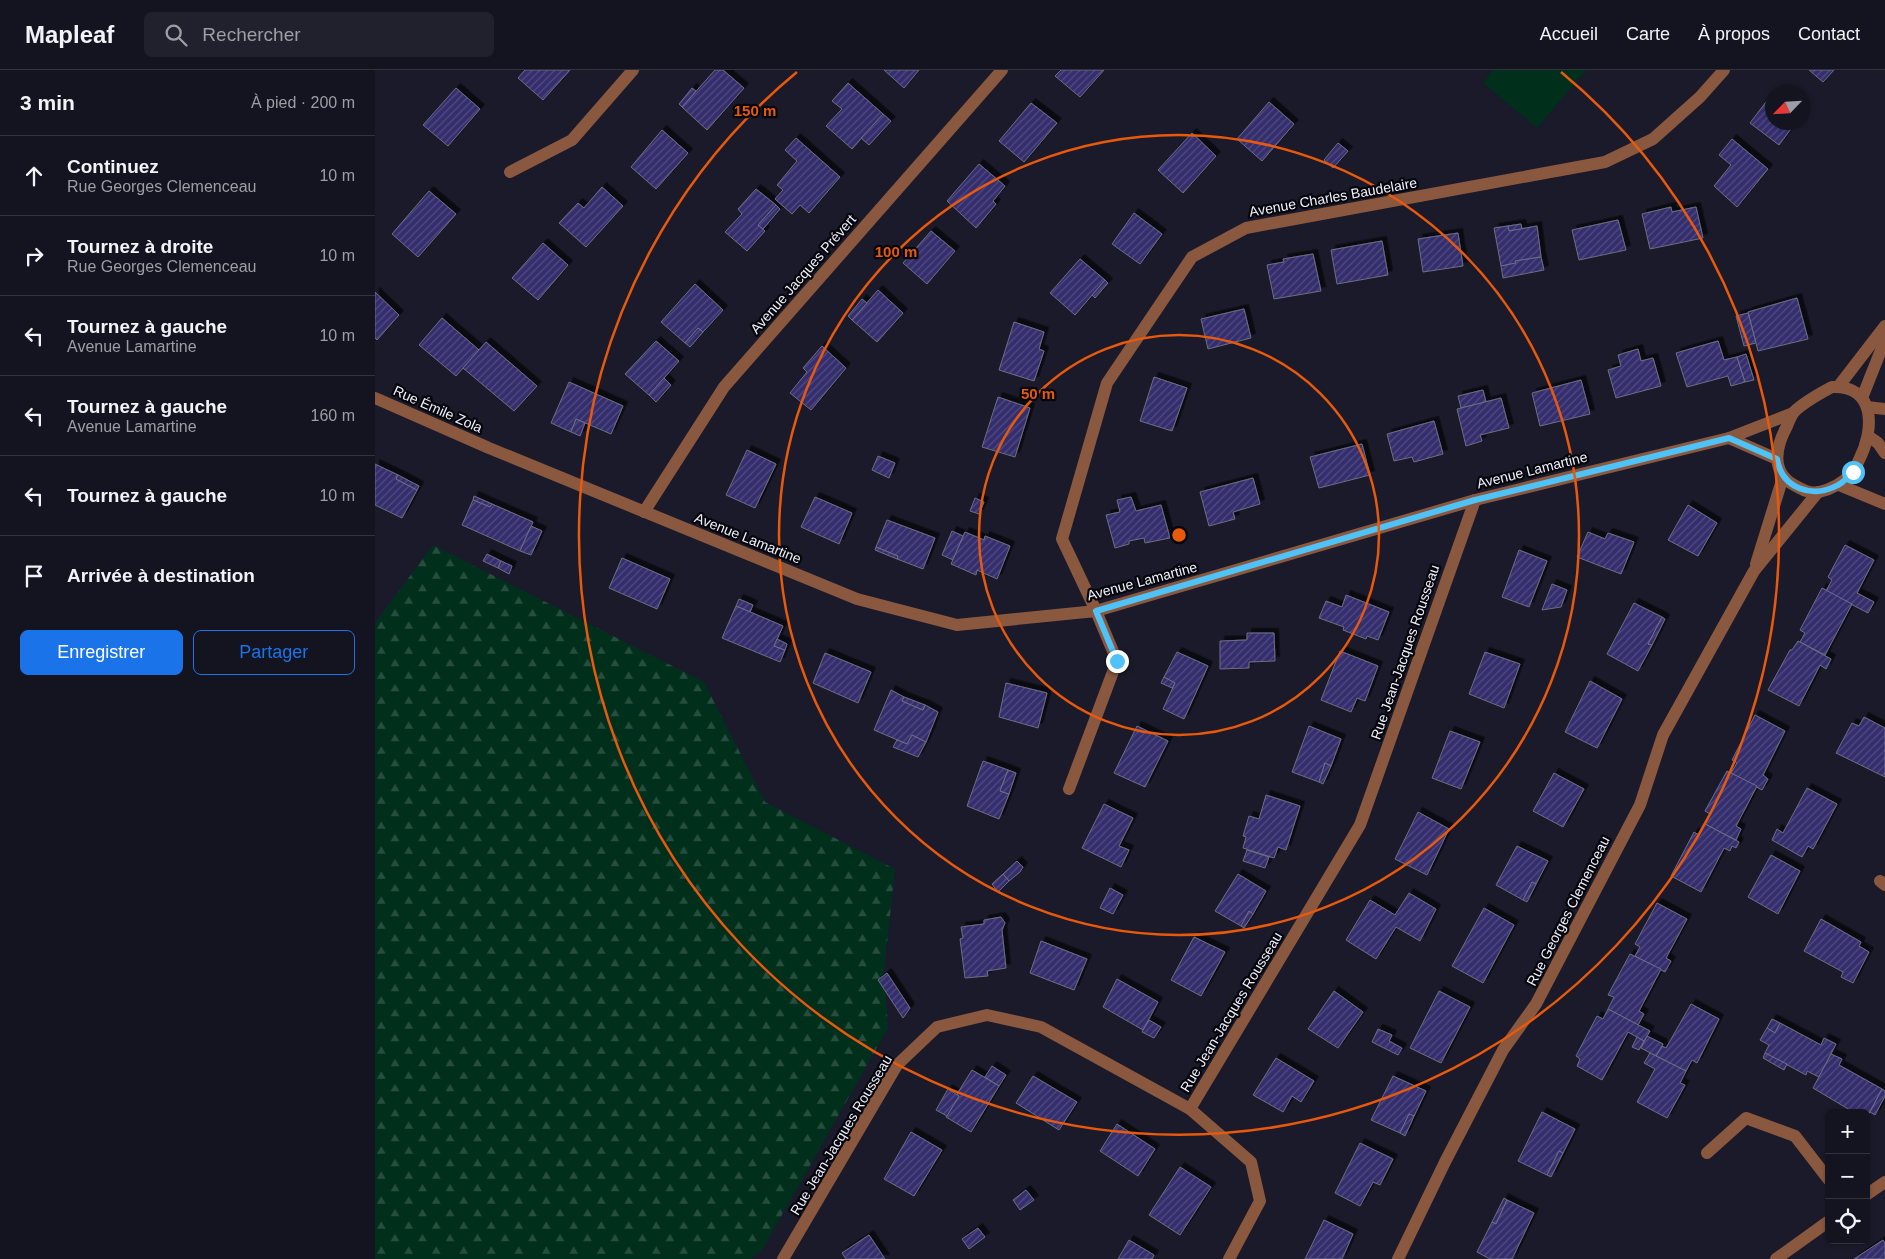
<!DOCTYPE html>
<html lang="fr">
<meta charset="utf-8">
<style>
body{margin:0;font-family:Arial,sans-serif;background:#21212d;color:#f1f3f6}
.controls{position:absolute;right:15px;bottom:15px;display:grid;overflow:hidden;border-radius:8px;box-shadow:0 1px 4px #0004}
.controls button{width:45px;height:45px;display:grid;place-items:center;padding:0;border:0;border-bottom:1px solid #33333e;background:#141420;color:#f1f3f6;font:25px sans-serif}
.compass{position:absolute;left:1390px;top:15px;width:45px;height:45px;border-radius:50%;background:#141420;box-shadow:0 1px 4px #0004;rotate:245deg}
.stop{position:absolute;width:15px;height:15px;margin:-11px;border:4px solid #4fc3f7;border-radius:50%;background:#fff}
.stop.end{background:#4fc3f7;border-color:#fff;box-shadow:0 1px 5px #0008}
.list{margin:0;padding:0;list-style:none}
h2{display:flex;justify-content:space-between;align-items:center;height:65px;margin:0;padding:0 20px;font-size:21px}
h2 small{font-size:16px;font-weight:400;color:#9d9ea5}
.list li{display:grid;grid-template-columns:32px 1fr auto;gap:15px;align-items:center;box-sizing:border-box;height:80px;padding:0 20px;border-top:1px solid #33333e}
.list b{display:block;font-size:19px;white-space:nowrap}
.list p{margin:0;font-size:16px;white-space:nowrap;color:#9d9ea5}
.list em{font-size:16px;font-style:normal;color:#9d9ea5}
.actions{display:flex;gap:10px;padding:15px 20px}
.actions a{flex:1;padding:11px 0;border:1px solid #1a73e8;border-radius:8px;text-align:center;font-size:18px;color:#1a73e8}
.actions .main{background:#1a73e8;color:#fff}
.icon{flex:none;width:28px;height:28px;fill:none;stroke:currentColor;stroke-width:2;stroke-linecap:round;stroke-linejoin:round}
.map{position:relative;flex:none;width:1510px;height:1189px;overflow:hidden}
header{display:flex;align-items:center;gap:30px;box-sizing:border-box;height:70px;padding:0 25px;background:#141420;border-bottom:1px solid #33333e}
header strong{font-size:24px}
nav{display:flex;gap:28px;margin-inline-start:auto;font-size:18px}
.search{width:350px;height:45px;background:#21212d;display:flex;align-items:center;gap:12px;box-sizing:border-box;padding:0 18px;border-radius:8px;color:#9d9ea5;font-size:19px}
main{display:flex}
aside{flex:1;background:#141420}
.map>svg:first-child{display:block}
</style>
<header>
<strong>Mapleaf</strong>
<div class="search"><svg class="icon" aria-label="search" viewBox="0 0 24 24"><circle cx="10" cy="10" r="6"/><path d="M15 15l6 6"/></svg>Rechercher</div>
<nav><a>Accueil</a><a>Carte</a><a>À propos</a><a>Contact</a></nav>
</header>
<main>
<aside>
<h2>3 min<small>À pied · 200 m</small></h2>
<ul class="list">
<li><svg class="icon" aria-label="ahead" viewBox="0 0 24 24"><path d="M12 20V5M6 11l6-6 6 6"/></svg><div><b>Continuez</b><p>Rue Georges Clemenceau</p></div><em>10 m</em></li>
<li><svg class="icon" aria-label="right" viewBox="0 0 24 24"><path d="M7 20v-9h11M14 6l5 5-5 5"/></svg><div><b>Tournez à droite</b><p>Rue Georges Clemenceau</p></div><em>10 m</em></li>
<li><svg class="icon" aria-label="left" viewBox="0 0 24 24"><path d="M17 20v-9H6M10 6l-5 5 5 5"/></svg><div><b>Tournez à gauche</b><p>Avenue Lamartine</p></div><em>10 m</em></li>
<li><svg class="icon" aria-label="left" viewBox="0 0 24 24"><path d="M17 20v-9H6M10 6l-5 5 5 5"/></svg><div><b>Tournez à gauche</b><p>Avenue Lamartine</p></div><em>160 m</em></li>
<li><svg class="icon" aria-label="left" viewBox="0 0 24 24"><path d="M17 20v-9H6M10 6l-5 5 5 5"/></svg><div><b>Tournez à gauche</b></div><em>10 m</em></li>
<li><svg class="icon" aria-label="arrive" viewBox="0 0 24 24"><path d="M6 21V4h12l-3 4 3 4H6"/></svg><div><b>Arrivée à destination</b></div></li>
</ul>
<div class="actions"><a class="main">Enregistrer</a><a>Partager</a></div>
</aside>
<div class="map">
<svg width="1510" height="1189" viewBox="0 0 1510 1189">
<defs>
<pattern id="forest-firs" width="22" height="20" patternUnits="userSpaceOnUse" patternTransform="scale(1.25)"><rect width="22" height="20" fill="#002f1c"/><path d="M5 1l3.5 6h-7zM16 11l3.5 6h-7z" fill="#264d3e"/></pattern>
<pattern id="building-hatch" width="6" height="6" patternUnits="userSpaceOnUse" patternTransform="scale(1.25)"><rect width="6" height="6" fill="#342d6d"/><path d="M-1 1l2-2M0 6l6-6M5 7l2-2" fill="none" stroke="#524c83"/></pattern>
<filter id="shadow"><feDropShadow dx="4.5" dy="-4.5" stdDeviation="0" flood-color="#0009"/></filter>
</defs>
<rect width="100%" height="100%" fill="#1a1a2a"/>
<polygon fill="#002f1c" points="1118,0 1211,0 1162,58 1108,13"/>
<polygon fill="url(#forest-firs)" points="58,475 329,612 390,732 520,799 509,901 513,958 387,1180 376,1189 0,1189 0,553"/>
<g fill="url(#building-hatch)" stroke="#6d6e82" filter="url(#shadow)">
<polygon points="150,0 195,0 168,30 143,8"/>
<polygon points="340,0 348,0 369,18 332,60 307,37"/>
<polygon points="509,0 544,0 529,18"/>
<polygon points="686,0 729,0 705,27 680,6"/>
<polygon points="1434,0 1459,0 1448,12"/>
<polygon points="473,13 508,44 477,79 451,56 467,39 457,31"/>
<polygon points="81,18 105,39 73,76 48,55"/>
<polygon points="317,18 321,21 307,37 304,34"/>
<polygon points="1394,28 1398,31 1398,52 1421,52 1404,75 1375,53"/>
<polygon points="894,32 919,54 887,91 862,69"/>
<polygon points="656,33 682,53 649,92 624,71"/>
<polygon points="508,44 516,51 494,75 486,68"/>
<polygon points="287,60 313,83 281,119 256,97"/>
<polygon points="817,63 841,86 808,123 783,100"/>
<polygon points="421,68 465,107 434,143 425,135 417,144 400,129 408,120 402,115 422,91 410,80"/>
<polygon points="1357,69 1393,99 1362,137 1339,116 1356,95 1344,85"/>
<polygon points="963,73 973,81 958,98 949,90"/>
<polygon points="604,94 630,116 618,131 621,134 601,158 572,131"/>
<polygon points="227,117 248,136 211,177 184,153 203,133 209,138"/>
<polygon points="381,119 401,135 383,155 390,161 372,181 350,162 367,144 363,139"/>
<polygon points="54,121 81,144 43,187 17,164"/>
<polygon points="401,135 405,139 388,159 383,155"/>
<polygon points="1296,137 1297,142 1321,137 1328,168 1275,179 1267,144"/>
<polygon points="759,143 787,164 765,194 737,174"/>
<polygon points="1243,150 1251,180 1204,190 1197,160"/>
<polygon points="1146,154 1147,159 1134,161 1133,156"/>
<polygon points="1133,156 1134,161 1162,156 1166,187 1140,191 1141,193 1126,196 1119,158"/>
<polygon points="556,161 580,181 552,214 528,193"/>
<polygon points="1083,163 1088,196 1048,202 1043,169"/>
<polygon points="1007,171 1013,205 962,214 956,180"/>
<polygon points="168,173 193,195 163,230 137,208"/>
<polygon points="938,184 946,221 899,229 892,195 909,192 908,189"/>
<polygon points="1166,187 1169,200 1128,208 1126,196 1141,193 1140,191"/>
<polygon points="705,189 730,210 700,245 675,223"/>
<polygon points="730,210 733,213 720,228 717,225"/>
<polygon points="320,214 348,240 328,262 323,258 310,273 286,252"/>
<polygon points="503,220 528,243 502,272 477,250"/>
<polygon points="0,222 24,245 2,270 0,268"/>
<polygon points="1422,228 1433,269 1383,281 1373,242"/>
<polygon points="487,229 492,233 477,250 473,246"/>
<polygon points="869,239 876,268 833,279 826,249"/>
<polygon points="1373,243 1381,273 1369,276 1361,246"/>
<polygon points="67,248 104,280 81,306 44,275"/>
<polygon points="639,252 669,262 664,279 669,281 659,311 624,300"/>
<polygon points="323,258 328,262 315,277 310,273"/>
<polygon points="281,271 304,291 274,325 250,304"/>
<polygon points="1343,271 1349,290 1362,287 1370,312 1356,316 1353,306 1312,317 1301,283"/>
<polygon points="111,272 162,316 139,341 88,298"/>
<polygon points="447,276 471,298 436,340 415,323 432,302 428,298"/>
<polygon points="1263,279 1266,291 1278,288 1286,316 1241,328 1233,300 1246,296 1243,285"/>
<polygon points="1371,284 1379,310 1370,312 1362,287"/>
<polygon points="779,307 812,318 797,361 765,351"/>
<polygon points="289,308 296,315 281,332 274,325"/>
<polygon points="1206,310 1215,344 1165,356 1157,323"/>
<polygon points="194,312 248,336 236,364 201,349 196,362 176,353"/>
<polygon points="1108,320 1111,332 1086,338 1083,326"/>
<polygon points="623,327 655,338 640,387 607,377"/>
<polygon points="1126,328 1134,358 1105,365 1107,371 1091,376 1082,339"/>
<polygon points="201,349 210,353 205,366 196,362"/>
<polygon points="1059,351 1068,384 1039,392 1037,387 1019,391 1012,364"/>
<polygon points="987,374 995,405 944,418 935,387"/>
<polygon points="372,380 401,394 380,438 351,425"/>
<polygon points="503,386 520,393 514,408 497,400"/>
<polygon points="0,394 23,405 21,409 42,420 27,448 0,435"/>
<polygon points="23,405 44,416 42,420 21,409"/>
<polygon points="878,408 885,434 858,442 860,449 834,456 825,422"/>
<polygon points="99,426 117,434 115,437 98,430"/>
<polygon points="440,427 477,443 464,474 426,457"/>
<polygon points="756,427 761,441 786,435 795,468 770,473 769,468 754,471 754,474 740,478 731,445 745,442 742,430"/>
<polygon points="600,428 609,432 604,444 595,441"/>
<polygon points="98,430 115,437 117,434 158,452 145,481 87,455"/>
<polygon points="1313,435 1342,453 1323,486 1293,470"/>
<polygon points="512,450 560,468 548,499 522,489 523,486 501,477"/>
<polygon points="156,456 167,461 156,485 145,481"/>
<polygon points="577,461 588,466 578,490 567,485"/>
<polygon points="590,462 609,470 610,466 635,476 622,509 602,500 601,505 576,494"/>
<polygon points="1213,462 1230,469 1233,463 1259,472 1246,504 1202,487"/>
<polygon points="1470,475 1499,490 1482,523 1499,532 1493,543 1451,521 1457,510 1453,507"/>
<polygon points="501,477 523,486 522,489 500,480"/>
<polygon points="1144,480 1172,491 1154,537 1127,527"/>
<polygon points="112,484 126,491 123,498 108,491"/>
<polygon points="247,488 295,509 282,539 234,518"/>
<polygon points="126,491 137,496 134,504 123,498"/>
<polygon points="1177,514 1192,520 1186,537 1167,540"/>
<polygon points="1447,518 1477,534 1450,585 1425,572 1430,563 1425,560"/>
<polygon points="971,525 1014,542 1003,570 992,566 991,569 968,560 969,557 944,548 951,531 967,537"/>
<polygon points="364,529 378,535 375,542 361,536"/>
<polygon points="1259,533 1287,547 1273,574 1277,575 1263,601 1232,584"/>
<polygon points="361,536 408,556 399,576 410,580 405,592 347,568"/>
<polygon points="1287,547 1290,549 1277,575 1273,574"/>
<polygon points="872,563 899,563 900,591 874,592 874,598 845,599 845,571 872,570"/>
<polygon points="402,569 412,574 410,580 399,576"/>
<polygon points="1423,571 1456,589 1451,599 1445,595 1424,636 1393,620 1415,580 1417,580"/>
<polygon points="965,581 1003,596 990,631 982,628 976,642 946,630"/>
<polygon points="802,582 833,596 809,649 788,639 800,613 789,607"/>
<polygon points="1110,582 1145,594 1129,638 1094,624"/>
<polygon points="450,583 496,602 483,633 438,613"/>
<polygon points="789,607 800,613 797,618 786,613"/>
<polygon points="1215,611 1247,629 1222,678 1190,662"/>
<polygon points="631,613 672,623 663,658 624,647"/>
<polygon points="516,620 529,627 527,631 548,640 550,635 563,642 551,672 537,665 532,674 499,660"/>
<polygon points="529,627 550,635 548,640 527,631"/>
<polygon points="1380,645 1410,661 1388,705 1393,709 1387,720 1356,703 1362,693 1357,690"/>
<polygon points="1489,647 1510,658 1510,707 1461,683 1477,653 1484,656"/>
<polygon points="762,656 793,671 770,717 739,703"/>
<polygon points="934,656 966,669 956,696 950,693 944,712 917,702"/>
<polygon points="1075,661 1105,672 1086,719 1057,708"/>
<polygon points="537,665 551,672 543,687 518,677 522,670 532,674"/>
<polygon points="608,691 633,700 625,721 634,724 624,749 592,736"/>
<polygon points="950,693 956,696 948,714 944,712"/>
<polygon points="633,700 641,703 634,724 625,721"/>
<polygon points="1352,701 1382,716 1361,756 1366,759 1361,770 1330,754 1335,744 1330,741"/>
<polygon points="1179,703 1209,719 1188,757 1158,741"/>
<polygon points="1432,718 1462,734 1438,779 1433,776 1427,787 1397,770 1402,759 1408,763"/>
<polygon points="891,725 925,736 911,780 903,777 899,788 868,778 871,767 868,766 874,746 884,749"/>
<polygon points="729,734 758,748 744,776 754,780 746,797 707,778"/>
<polygon points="1043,742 1074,759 1052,805 1020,789"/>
<polygon points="1330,754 1364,772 1361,778 1357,776 1355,781 1349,778 1326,822 1296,806 1319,762 1324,765"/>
<polygon points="1142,776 1173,791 1161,814 1157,812 1148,830 1121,815"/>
<polygon points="872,780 894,787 890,798 868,791"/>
<polygon points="1396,785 1425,801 1403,844 1373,827"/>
<polygon points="642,791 648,797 645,802 634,811 628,804"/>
<polygon points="628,804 634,811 623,822 617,814"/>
<polygon points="863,804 891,821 878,844 874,841 866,856 840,841"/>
<polygon points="1157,812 1161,814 1152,832 1148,830"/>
<polygon points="735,818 748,825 738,844 725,838"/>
<polygon points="1034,823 1061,839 1045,871 1021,857 1001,889 971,870 995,830 1020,845"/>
<polygon points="1282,833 1312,849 1291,888 1296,891 1290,902 1260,886 1265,877 1260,874"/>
<polygon points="1109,838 1139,855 1108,913 1077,896"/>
<polygon points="874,841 878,844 869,858 866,856"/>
<polygon points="626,847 630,853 627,860 631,898 612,901 613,906 590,908 585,869 588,868 586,857 609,854 609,850"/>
<polygon points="1446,849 1486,872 1484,876 1494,882 1478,913 1466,907 1468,902 1429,881"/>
<polygon points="819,867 850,882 826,926 796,910"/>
<polygon points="666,871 712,889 699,920 655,903"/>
<polygon points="1255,884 1286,899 1264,941 1269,944 1263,955 1233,939 1239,927 1233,925"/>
<polygon points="512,903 535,938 528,948 503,910"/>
<polygon points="742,909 783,932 768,960 728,937"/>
<polygon points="959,921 988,942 963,978 933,959"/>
<polygon points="1064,921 1095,937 1066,993 1035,978"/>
<polygon points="1316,934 1344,949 1322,993 1317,990 1311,1001 1281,986 1287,976 1291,978"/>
<polygon points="1233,939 1275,961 1269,971 1253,962 1227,1010 1202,996 1205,989 1201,986 1222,946 1228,949"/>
<polygon points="1397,949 1405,953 1400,963 1392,958"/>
<polygon points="774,950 786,957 779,968 767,962"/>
<polygon points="1405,953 1446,975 1449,968 1461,974 1444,1007 1432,1001 1431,1005 1390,983 1394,975 1385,970 1392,958 1400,963"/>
<polygon points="1003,959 1017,965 1014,971 1027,978 1023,985 997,972"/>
<polygon points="1272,966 1288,974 1281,986 1266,978"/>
<polygon points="1262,967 1269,971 1264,980 1257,977"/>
<polygon points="1275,983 1311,1001 1305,1013 1310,1015 1292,1048 1262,1032 1280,999 1269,993"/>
<polygon points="1390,983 1412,994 1409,1000 1388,988"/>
<polygon points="1456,984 1467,989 1464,995 1507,1019 1491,1049 1491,1043 1480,1043 1438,1018"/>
<polygon points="901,988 939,1011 926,1032 917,1026 908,1042 878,1025"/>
<polygon points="617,996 631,1005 624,1016 610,1007"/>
<polygon points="597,1000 624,1016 596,1062 571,1047 584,1026 582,1024"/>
<polygon points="658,1006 702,1032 684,1060 641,1033"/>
<polygon points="1018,1006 1051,1021 1039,1046 1034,1044 1025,1063 996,1050"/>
<polygon points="573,1019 584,1026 572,1046 561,1040"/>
<polygon points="1507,1019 1510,1021 1510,1026 1500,1045 1495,1042"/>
<polygon points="1167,1042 1200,1059 1188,1083 1184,1081 1172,1105 1143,1091"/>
<polygon points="1034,1044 1039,1046 1030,1066 1025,1063"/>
<polygon points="742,1054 780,1079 763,1106 725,1081"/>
<polygon points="536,1062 567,1080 539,1126 509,1109"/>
<polygon points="985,1073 1018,1089 1005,1115 998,1112 985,1136 960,1123"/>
<polygon points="1184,1081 1188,1083 1176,1107 1172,1105"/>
<polygon points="805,1097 836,1117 805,1165 774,1145"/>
<polygon points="651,1120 659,1130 645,1140 638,1130"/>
<polygon points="1129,1128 1132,1130 1121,1154 1117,1152"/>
<polygon points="1132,1130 1159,1143 1137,1189 1115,1189 1102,1182 1117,1152 1121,1154"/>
<polygon points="949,1150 978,1164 967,1189 930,1189"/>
<polygon points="603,1158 610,1167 594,1179 587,1169"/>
<polygon points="494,1165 510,1189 471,1189 467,1183"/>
<polygon points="754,1170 779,1185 777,1189 743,1189"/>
<polygon points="1508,1170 1510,1173 1510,1189 1479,1189"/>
</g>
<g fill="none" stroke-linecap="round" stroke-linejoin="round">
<g stroke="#8a583f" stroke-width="12">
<polyline points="135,102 197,70 258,0"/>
<path d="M1457 317C1502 315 1499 361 1484 390 1482 395 1480 400 1477 403 1468 413 1457 419 1444 422 1435 424 1428 420 1419 415 1395 402 1401 376 1412 356 1414 351 1416 346 1419 342 1429 332 1444 324 1457 317Z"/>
<polyline points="1463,317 1510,256"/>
<polyline points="0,328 114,378 482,529 582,555 721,541 1100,430 1354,368 1418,343"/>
<polyline points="1487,328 1510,270"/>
<polyline points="1492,337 1510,339"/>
<polyline points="1493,366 1503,373 1510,383"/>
<polyline points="1354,368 1402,389"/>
<polyline points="1464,415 1510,434"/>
<polyline points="269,442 349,317 627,0"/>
<polyline points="1381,494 1408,407"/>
<polyline points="694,719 742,591 721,541 687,469 732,313 817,187 871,158 1230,92 1278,69 1325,27 1349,0"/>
<polyline points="1505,811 1510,815"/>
<polyline points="815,1039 876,1092 885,1131 854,1189"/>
<polyline points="1332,1083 1371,1048 1420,1066 1454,1110"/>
<polyline points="1491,1125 1510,1112"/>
<polyline points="408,1189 522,995 562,957 612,945 666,957 815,1039 985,755 1100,430"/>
<polyline points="1023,1189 1070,1092 1128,980 1161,934 1265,735 1288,665 1379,501 1443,422"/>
<polyline points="1401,1189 1454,1151"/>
</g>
</g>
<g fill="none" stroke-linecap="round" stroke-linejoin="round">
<path stroke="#4fc3f7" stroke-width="6" d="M742 591 721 541 1100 430 1354 368 1402 389C1407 419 1438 429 1463 415 1469 412 1474 406 1478 402"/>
</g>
<g fill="none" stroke="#e8590c" stroke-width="2.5">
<circle cx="804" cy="465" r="200"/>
<circle cx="804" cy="465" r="400"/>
<path d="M1186 2A600 600 0 1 1 422 2"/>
</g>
<g text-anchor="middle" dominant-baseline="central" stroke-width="4.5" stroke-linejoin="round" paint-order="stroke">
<g font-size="14" fill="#eff0fc" stroke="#06060c">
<text transform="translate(958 127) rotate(-10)">Avenue Charles Baudelaire</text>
<text transform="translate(428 204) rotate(-49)">Avenue Jacques Prévert</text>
<text transform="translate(63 339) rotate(24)">Rue Émile Zola</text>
<text transform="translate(1157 400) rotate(-14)">Avenue Lamartine</text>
<text transform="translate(373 468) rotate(22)">Avenue Lamartine</text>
<text transform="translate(767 511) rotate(-15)">Avenue Lamartine</text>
<text transform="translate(1030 582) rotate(-71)">Rue Jean-Jacques Rousseau</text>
<text transform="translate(1193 841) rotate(-63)">Rue Georges Clemenceau</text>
<text transform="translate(856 942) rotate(-59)">Rue Jean-Jacques Rousseau</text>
<text transform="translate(466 1065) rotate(-59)">Rue Jean-Jacques Rousseau</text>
</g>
</g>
<circle cx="804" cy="465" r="8" fill="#e8590c" stroke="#06060c" stroke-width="2.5"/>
<g font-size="15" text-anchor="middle" font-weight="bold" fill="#e8590c" stroke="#06060c" stroke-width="4.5" stroke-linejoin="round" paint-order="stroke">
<text x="380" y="46">150 m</text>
<text x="521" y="187">100 m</text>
<text x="663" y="329">50 m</text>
</g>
</svg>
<div class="controls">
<button>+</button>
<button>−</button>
<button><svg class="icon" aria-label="locate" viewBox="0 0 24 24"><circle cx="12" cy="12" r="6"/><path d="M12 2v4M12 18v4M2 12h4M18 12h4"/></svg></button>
</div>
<svg class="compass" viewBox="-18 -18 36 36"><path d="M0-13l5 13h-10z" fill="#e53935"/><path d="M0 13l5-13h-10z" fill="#9d9ea5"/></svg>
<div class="stop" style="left:1478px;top:402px"></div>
<div class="stop end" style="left:742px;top:591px"></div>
</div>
</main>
